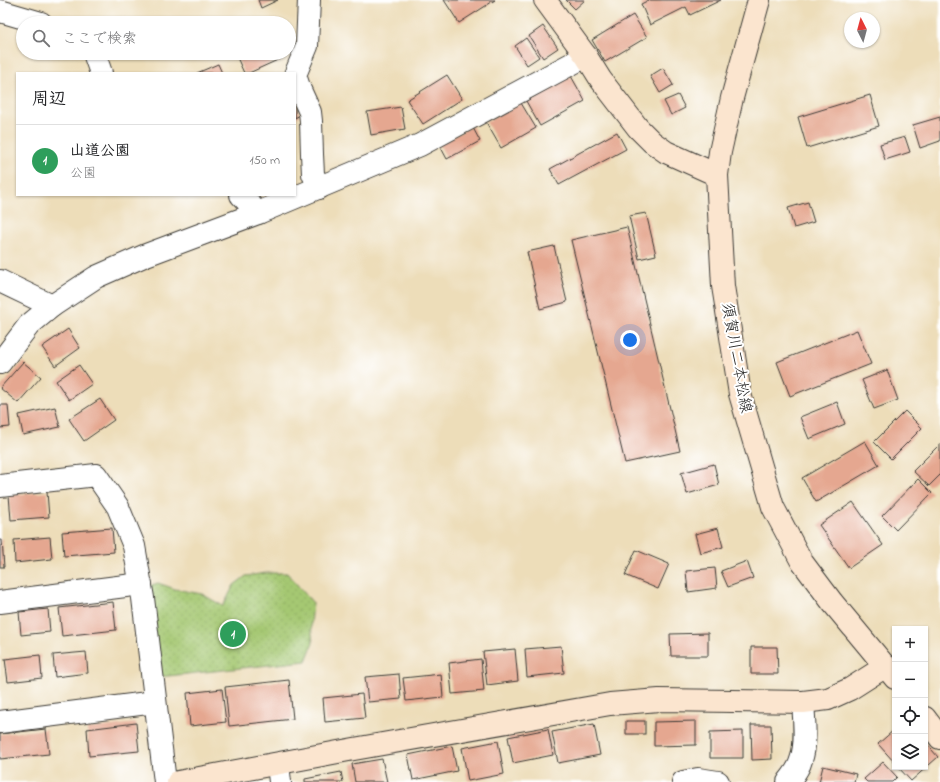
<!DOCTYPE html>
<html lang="ja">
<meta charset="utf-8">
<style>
body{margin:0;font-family:"Indie Flower","Klee One",sans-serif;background:#f6f6f6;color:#202124}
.controls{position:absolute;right:12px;bottom:12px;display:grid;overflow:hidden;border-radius:0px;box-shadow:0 1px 3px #0004}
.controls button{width:36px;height:36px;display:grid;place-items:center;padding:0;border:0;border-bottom:1px solid #e0e0e0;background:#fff;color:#202124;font:20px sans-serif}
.compass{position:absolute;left:844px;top:12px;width:36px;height:36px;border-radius:50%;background:#fff;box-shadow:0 1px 3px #0004;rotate:354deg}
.you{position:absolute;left:630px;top:340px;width:14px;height:14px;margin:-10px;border:3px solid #fff;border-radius:50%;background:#1a73e8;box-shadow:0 0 0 6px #1a73e833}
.badge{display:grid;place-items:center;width:26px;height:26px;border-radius:50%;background:#0b8043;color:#fff;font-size:13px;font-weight:700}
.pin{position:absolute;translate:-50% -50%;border:2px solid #fff;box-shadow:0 1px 4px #0006}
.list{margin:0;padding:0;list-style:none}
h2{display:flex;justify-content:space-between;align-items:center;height:52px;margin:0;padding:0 16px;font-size:17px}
h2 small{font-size:13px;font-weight:400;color:#757577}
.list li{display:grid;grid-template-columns:26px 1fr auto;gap:12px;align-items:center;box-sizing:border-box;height:72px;padding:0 16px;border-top:1px solid #e0e0e0}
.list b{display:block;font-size:15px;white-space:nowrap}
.list p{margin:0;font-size:13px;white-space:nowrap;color:#757577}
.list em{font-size:13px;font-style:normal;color:#757577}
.icon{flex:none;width:22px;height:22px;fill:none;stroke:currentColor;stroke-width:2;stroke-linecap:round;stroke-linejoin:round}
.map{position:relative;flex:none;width:940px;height:782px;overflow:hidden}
.search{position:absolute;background:#fff;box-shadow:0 1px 3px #0004;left:16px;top:16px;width:280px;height:44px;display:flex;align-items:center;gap:10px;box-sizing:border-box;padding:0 14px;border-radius:22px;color:#757577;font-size:15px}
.panel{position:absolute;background:#fff;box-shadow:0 1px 3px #0004;left:16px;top:72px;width:280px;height:124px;border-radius:0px}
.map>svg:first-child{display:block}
</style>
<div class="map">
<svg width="940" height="782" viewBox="0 0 940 782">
<defs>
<pattern id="park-dots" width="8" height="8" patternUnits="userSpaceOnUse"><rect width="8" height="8" fill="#a5c872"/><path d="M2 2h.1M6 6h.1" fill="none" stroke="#8dab62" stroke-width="1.8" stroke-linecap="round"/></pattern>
</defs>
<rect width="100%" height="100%" fill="#fff"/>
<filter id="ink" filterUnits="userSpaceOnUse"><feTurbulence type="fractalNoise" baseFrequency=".025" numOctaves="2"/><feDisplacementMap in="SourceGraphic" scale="8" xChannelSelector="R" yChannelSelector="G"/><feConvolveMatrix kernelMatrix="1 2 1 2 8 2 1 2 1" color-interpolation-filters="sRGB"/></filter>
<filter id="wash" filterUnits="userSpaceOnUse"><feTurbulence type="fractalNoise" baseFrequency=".012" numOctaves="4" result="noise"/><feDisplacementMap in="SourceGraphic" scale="16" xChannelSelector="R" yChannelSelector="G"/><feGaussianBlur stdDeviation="0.9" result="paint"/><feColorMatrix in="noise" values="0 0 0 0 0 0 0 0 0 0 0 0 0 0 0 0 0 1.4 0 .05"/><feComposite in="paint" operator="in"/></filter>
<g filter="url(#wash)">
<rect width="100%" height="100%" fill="#edddb9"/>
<polygon fill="url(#park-dots)" stroke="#607247" points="266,573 287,573 313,603 311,625 313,643 306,661 159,677 148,586 158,583 175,589 202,594 223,606 234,585 246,576"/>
<g id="blocks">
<g fill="#e5a790">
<polygon points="258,0 278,0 261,8"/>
<polygon points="444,0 495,0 459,23"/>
<polygon points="566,0 585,0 575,9"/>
<polygon points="649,0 721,0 690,15 686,7 650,25 641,4"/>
<polygon points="633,15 647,37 605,62 592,40"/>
<polygon points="543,26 558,48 543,58 529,36"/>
<polygon points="526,38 539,57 527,65 515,46"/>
<polygon points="235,53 279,53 282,58 249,73 244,73"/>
<polygon points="218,64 222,73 197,73"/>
<polygon points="663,68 673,85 660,93 650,76"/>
<polygon points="447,75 462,99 423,124 407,100"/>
<polygon points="571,76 585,101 540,126 526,101"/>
<polygon points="678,95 685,108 671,115 664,101"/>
<polygon points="870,95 879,126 807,148 798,117"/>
<polygon points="295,103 300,115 295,118"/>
<polygon points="521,103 536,128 501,148 486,122"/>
<polygon points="401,107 405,129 371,135 367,112"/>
<polygon points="940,117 940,141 920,148 913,125"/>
<polygon points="472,126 480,141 447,159 439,144"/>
<polygon points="617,132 626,149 559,185 550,169"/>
<polygon points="905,137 910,152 885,160 880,144"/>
<polygon points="808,202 814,222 794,228 788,208"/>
<polygon points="646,213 656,255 639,259 629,216"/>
<polygon points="627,227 680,451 625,463 571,240"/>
<polygon points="554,246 567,302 540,309 527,252"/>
<polygon points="68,329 80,348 55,366 42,347"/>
<polygon points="857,330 871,364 790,396 777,362"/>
<polygon points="23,362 41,377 18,403 0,388"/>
<polygon points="79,365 92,384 69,400 56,381"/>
<polygon points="887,370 898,400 874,409 862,380"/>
<polygon points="100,399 114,420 84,441 69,419"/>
<polygon points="837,402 845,424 809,439 800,417"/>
<polygon points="0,405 8,405 10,427 0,428"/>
<polygon points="55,407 60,427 23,435 19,415"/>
<polygon points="905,411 922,428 891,459 874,442"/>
<polygon points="865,441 879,465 816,502 802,478"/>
<polygon points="940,444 940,475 929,486 913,471"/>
<polygon points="714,464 719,485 687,494 681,473"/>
<polygon points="918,479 932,493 896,530 882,516"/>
<polygon points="47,492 49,517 11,520 9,495"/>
<polygon points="853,502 883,545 849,568 819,525"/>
<polygon points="112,528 114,552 64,556 62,532"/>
<polygon points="718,528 723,547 700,553 695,534"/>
<polygon points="50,537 52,559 15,563 14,540"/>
<polygon points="0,540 2,540 4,567 0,567"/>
<polygon points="636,550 669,564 658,589 625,575"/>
<polygon points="747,561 753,578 728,587 721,571"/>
<polygon points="715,568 717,588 688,592 686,571"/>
<polygon points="113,602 116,630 62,636 59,608"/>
<polygon points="48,609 50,632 21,635 19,612"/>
<polygon points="708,633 708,656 671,656 670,634"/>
<polygon points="561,646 564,673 527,677 525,649"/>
<polygon points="751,647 777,647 778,674 751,674"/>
<polygon points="515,649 518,681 487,685 483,652"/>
<polygon points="86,652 88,673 55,677 53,655"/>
<polygon points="40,655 42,678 8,682 5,659"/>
<polygon points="481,659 484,691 452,694 449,663"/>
<polygon points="399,674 401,699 368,702 365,677"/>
<polygon points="441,674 443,697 406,701 403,678"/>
<polygon points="289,680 293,719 229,726 225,687"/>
<polygon points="222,689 226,722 190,726 187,693"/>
<polygon points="362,694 365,718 325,722 323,698"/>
<rect x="626" y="721" width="19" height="13"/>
<polygon points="696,721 696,745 654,746 654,722"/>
<polygon points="136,723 139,751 89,756 87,729"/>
<polygon points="594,724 600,755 558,763 552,732"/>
<polygon points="751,725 771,725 772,759 752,760"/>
<polygon points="46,729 49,754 0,759 0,734"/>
<polygon points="548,729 553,755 513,763 508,737"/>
<polygon points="895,729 895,763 878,744"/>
<polygon points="743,731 743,758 710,758 710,732"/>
<polygon points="498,741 504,774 468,781 462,748"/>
<polygon points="925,742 938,757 911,781 898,767 925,767"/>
<polygon points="452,746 457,771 413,780 408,755"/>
<polygon points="382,759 387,782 355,782 352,764"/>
<polygon points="883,762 897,777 892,782 867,782 864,779"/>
<polygon points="823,766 856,774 854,782 819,782"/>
<polygon points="341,772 343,782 305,782 305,779"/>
</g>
</g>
</g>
<g filter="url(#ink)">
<use href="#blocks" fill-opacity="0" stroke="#3b3934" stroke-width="1"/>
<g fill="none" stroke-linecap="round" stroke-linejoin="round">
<defs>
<g id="street">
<polyline points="309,0 307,46 295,75 300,90 310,112 311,121 312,154 313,174 319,188"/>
<polyline points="0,11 41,23"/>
<polyline points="94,53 101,73"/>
<polyline points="241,195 258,213"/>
<polyline points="0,281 52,306"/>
<polyline points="0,363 29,325 52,306 96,277 146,255 258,213 420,145 586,56"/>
<polyline points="0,486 96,475 118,507 134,546 143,598 165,782"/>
<polyline points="0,602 141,584"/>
<polyline points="0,722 155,702"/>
<polyline points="278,764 280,782"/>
<polyline points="683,782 698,779 718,782"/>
<path d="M788 782C793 776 799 768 801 760 807 744 804 719 803 702"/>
</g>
<g id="secondary">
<polyline points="545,0 586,56 601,80 638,128 652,142 666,152 717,175"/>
<polyline points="759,0 732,98 720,152 717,175 723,286 740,394 773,507 802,562 832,602 895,678"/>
<polyline points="925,718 940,738"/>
<polyline points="178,782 354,749 610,704 659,700 803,702 828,699 850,689 886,666"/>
</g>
</defs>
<use href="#street" stroke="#3b3934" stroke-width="24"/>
<use href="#secondary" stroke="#3b3934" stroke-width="24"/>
<use href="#street" stroke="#fff" stroke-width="22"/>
<use href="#secondary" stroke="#fbe5cf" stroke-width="22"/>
</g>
</g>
<g text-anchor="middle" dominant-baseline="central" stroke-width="4" stroke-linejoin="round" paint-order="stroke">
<g font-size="16" fill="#1c1c1c" stroke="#fff">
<text transform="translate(736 358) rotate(80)">須賀川二本松線</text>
</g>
</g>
</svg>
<div class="controls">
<button>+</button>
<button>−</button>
<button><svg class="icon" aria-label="locate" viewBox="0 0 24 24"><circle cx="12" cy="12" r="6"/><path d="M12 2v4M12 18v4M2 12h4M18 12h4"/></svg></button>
<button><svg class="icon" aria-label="layers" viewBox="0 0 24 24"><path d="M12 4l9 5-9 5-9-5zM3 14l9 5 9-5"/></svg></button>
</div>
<svg class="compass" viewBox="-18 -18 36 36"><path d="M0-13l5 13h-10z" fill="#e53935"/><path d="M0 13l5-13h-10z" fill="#757577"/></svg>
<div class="you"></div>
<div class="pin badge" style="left:233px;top:634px;background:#2e9e5b">1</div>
<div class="search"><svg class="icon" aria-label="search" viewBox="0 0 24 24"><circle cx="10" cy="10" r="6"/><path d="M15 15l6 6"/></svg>ここで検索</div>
<section class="panel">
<h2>周辺<small></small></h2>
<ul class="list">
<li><span class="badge" style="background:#2e9e5b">1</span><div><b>山道公園</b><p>公園</p></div><em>150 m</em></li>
</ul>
</section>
</div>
